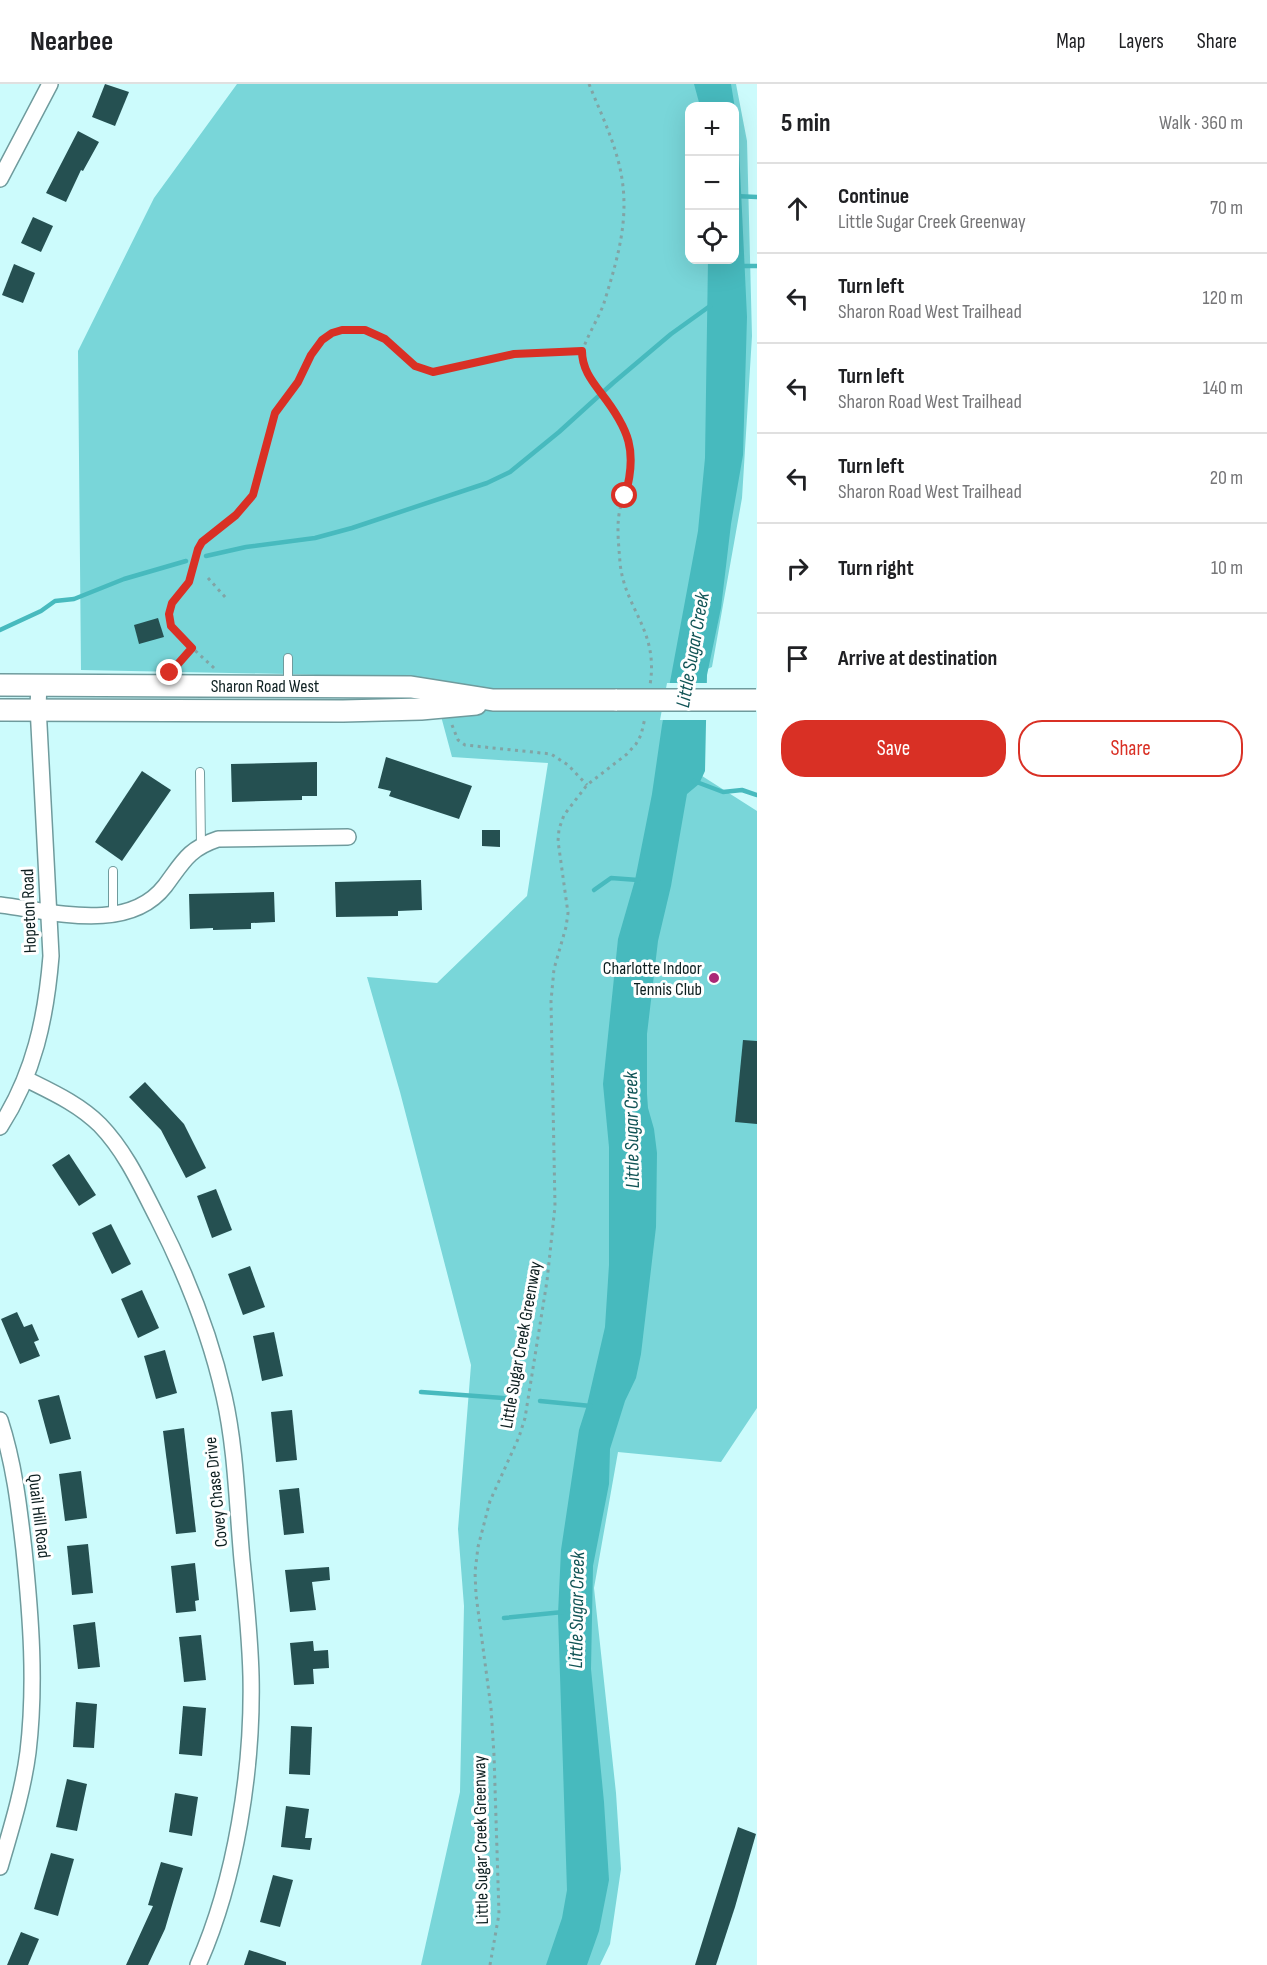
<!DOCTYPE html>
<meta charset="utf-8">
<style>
body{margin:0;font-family:"Sofia Sans Condensed",sans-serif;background:#f2f2f2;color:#202124}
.controls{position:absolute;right:18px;top:18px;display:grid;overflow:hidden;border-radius:12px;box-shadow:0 6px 24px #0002}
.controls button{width:54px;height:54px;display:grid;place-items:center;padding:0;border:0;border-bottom:2px solid #e0e0e0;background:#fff;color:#202124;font:30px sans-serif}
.stop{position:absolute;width:18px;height:18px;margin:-14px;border:4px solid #d93025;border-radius:50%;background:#fff}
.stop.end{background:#d93025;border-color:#fff;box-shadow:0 2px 6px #0008}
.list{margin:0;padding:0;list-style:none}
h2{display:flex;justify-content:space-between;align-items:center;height:78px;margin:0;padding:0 24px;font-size:26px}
h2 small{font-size:20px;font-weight:400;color:#757577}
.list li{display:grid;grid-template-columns:39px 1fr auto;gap:18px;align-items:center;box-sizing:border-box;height:90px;padding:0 24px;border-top:2px solid #e0e0e0}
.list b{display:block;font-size:22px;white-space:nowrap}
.list p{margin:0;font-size:20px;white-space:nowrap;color:#757577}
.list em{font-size:20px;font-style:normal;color:#757577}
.actions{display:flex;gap:12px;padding:18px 24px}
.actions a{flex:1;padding:14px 0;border:2px solid #d93025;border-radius:24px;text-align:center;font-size:21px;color:#d93025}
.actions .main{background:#d93025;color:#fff}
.icon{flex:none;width:33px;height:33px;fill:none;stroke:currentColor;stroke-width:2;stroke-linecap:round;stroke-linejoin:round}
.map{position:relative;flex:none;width:757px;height:1881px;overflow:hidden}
header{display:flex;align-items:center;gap:36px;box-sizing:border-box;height:84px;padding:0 30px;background:#fff;border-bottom:2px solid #e0e0e0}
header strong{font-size:28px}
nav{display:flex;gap:33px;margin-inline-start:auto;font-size:21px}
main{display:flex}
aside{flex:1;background:#fff}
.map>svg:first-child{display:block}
</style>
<header>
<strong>Nearbee</strong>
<nav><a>Map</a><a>Layers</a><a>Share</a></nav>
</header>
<main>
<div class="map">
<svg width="757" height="1881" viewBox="0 0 757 1881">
<rect width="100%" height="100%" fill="#ccfbfc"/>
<path fill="#79d6d9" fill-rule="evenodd" d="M237 0H736L747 57 752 252 742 414 712 583 688 593 677 676 757 727V1324L721 1378 618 1368 594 1504 616 1709 621 1785 610 1860 600 1881H421L460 1708 464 1522 458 1445 471 1281 400 1008 367 893 437 899 527 812 548 679 452 673 431 595 288 590 81 586 78 267 154 114ZM690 22H734V176H690Z"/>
<polygon fill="#47babe" points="694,0 731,0 738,43 747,233 743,371 731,440 721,524 707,591 705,687 699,700 687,710 671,802 658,857 647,950 647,1010 648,1024 654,1045 657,1069 656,1143 641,1270 636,1294 625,1317 610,1365 609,1400 593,1482 591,1585 604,1718 609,1796 599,1847 587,1881 546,1881 562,1834 567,1806 558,1530 561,1466 579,1346 587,1321 605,1243 609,1181 609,1063 603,1000 618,855 635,796 652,710 662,641 698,447 705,374 708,176 734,176 734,22 700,22"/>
<polygon fill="#ccfbfc" points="667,599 710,599 709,636 660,636"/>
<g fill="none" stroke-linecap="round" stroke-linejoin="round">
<g stroke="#47babe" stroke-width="4.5">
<polyline points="734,112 757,113"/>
<polyline points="739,182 757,182"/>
<polyline points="206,472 246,463 315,454 352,444 487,399 510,388 559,348 613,299 671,250 710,222"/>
<polyline points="0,546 41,527 55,517 74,515 124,495 186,477"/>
<polyline points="694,697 723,708 742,706 757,711"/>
<polyline points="594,806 611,794 638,796"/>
<polyline points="421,1308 516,1315"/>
<polyline points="540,1317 591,1322"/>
<polyline points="504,1534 563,1528"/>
</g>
</g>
<g fill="#255051">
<polygon points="105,0 129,8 115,42 92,33"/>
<polygon points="78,47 99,58 83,87 81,86 66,118 46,109"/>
<polygon points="33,133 53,142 41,168 21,159"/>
<polygon points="14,180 35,189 23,219 2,211"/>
<polygon points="158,534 164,553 139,560 134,541"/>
<polygon points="386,673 472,702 459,735 389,712 391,707 378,704"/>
<polygon points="317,678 317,712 302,712 302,716 232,718 231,680"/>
<polygon points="142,687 171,706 122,777 95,758"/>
<polygon points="482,746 500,746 500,763 482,762"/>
<polygon points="421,796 422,826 398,827 398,832 336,833 335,798"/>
<polygon points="274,808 275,838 251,839 251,845 213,846 213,844 190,845 189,810"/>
<polygon points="743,956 757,957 757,1040 735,1038"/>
<polygon points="145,998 184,1040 206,1084 186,1094 161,1046 129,1013"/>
<polygon points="69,1070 96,1111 79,1122 52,1081"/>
<polygon points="216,1105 232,1146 212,1154 197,1112"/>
<polygon points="111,1140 131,1180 112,1190 92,1149"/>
<polygon points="250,1182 265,1223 243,1231 228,1190"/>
<polygon points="142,1206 159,1244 138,1254 121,1215"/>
<polygon points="17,1228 24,1243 32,1240 39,1256 34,1258 40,1272 20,1280 1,1235"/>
<polygon points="274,1248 283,1292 262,1297 253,1252"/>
<polygon points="165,1266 177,1309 156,1315 144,1272"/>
<polygon points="59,1311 71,1355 50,1360 38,1316"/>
<polygon points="292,1326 297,1376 276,1378 271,1328"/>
<polygon points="184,1344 196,1448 176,1450 163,1347"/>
<polygon points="81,1387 87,1434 65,1437 59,1390"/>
<polygon points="299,1404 304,1449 284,1451 279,1406"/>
<polygon points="88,1460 93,1509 72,1511 67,1462"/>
<polygon points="195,1479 199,1516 195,1517 196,1527 176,1529 171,1482"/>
<polygon points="329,1483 330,1496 312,1498 316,1526 290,1528 285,1486"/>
<polygon points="95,1538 100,1583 78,1585 73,1541"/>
<polygon points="201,1551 206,1596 184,1598 179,1553"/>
<polygon points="313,1557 314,1567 328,1566 329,1584 313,1585 314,1600 294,1601 290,1559"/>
<polygon points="76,1618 97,1620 94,1664 73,1663"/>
<polygon points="183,1622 206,1624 202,1672 179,1670"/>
<polygon points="291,1642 312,1643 310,1691 289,1690"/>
<polygon points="67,1695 87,1700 77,1747 56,1743"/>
<polygon points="175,1709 198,1713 192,1752 169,1748"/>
<polygon points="286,1722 309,1725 305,1754 312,1754 310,1766 281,1763"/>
<polygon points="738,1743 756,1750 735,1823 716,1881 695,1881"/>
<polygon points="51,1769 74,1775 58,1832 34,1825"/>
<polygon points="161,1778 183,1784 165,1845 148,1881 126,1881 153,1822 148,1821"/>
<polygon points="273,1791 293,1796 280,1843 260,1838"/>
<polygon points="21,1848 39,1855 28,1881 7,1881"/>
<polygon points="249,1866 286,1878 286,1881 244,1881"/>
</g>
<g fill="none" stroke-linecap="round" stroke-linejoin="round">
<defs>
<g id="service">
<polyline points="288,601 288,574"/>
<polyline points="200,688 201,762"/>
<polyline points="113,830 113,787"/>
</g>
<g id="minor">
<polyline points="0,95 50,0"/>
<path d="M0 821C51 827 128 850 165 802 183 778 188 765 218 755L348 753"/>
<path d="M26 995C52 1008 79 1020 100 1041 126 1068 141 1102 158 1135 187 1192 210 1250 224 1312 236 1365 237 1421 242 1476 246 1514 250 1553 251 1592 253 1685 236 1795 198 1881"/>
<path d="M0 1043C34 990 46 934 51 872L38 622 39 601"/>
<path d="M0 1336C14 1379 19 1422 24 1466 31 1534 36 1600 28 1668 23 1707 11 1745 0 1783"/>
</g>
<g id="secondary">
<polyline points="0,601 411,603 493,616 617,616"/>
<polyline points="0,626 343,627 421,625 476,620"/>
</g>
</defs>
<use href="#service" stroke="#6f9b9d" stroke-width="10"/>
<use href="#minor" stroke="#6f9b9d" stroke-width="18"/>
<use href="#secondary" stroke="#6f9b9d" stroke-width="24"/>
<g stroke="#81a4a5" stroke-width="3" stroke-dasharray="3 4.5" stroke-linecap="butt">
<path d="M589 0C599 25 611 50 618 76 632 128 619 170 604 219 600 232 581 262 582 272 586 305 620 323 629 354 636 380 626 401 620 425 616 443 619 462 620 479 625 526 659 546 650 601"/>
<polyline points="208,494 226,514"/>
<polyline points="175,583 192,565"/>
<polyline points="214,584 175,548 169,536 170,525 174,515 189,498 198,465 202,457 243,425 253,410 275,329 298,298 311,271 322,256 342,246 365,247 377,251 391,260 415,282 433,288 514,270 582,267"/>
<polyline points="452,641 458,656 465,661 551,670 568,681 587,701"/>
<polyline points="490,1881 499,1830 494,1671 491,1624 476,1511 475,1488 478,1463 490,1417 519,1353 525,1334 547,1197 555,1122 551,917 554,885 566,843 568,829 558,757 559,745 564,731 587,701 627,670 636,660 641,651 645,634"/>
</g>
<use href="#service" stroke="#fff" stroke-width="8"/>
<use href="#minor" stroke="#fff" stroke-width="15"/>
<use href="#secondary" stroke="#fff" stroke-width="21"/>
<defs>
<polyline id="secondary-bridge" points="617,616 756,616"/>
</defs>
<use href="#secondary-bridge" stroke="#6f9b9d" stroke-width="24" stroke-linecap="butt"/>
<use href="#secondary-bridge" stroke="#fff" stroke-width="21"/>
</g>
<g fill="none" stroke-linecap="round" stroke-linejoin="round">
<path stroke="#d93025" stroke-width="8" d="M170 589 192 564 171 542 169 530 172 519 189 498 198 465 202 458 236 431 253 411 275 329 298 298 311 271 322 256 332 249 342 246H365L385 255 415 282 433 288 514 270 582 267C582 284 591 296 601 309 629 345 638 367 625 412"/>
</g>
<circle fill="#aa2976" stroke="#fff" stroke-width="2" cx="714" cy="894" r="6"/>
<g text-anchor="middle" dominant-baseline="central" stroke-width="6" stroke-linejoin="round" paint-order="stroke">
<g font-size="18" fill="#0d1f20" stroke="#fff">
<text x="265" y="602">Sharon Road West</text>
<text transform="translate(29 827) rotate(-92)">Hopeton Road</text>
<text transform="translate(521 1261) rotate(-80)">Little Sugar Creek Greenway</text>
<text transform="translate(216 1408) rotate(-96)">Covey Chase Drive</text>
<text transform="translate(39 1432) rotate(83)">Quail Hill Road</text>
<text transform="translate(481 1756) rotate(-91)">Little Sugar Creek Greenway</text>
</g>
<g font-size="18" fill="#0d1f20" stroke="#fff" text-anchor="end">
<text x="702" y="884">Charlotte Indoor<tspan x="702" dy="21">Tennis Club</tspan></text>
</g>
<g font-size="20" font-style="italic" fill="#115456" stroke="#fff">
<text transform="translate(693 566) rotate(-80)">Little Sugar Creek</text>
<text transform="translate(632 1046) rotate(-91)">Little Sugar Creek</text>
<text transform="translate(577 1526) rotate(-89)">Little Sugar Creek</text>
</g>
</g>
</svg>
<div class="controls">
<button>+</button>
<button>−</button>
<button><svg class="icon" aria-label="locate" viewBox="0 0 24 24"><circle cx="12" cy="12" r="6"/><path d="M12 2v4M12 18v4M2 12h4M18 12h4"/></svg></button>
</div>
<div class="stop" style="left:625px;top:412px"></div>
<div class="stop end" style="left:170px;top:589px"></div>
</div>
<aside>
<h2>5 min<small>Walk · 360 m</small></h2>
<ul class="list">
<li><svg class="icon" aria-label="ahead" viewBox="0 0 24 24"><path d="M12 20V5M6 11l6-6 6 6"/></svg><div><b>Continue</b><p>Little Sugar Creek Greenway</p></div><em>70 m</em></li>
<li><svg class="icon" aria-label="left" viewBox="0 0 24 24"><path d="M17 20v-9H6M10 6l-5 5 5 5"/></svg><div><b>Turn left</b><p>Sharon Road West Trailhead</p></div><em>120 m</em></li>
<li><svg class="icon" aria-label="left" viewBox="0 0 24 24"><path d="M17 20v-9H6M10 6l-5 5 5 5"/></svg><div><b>Turn left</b><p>Sharon Road West Trailhead</p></div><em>140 m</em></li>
<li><svg class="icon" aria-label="left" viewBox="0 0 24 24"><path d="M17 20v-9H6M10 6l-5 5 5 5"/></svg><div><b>Turn left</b><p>Sharon Road West Trailhead</p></div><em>20 m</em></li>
<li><svg class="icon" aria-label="right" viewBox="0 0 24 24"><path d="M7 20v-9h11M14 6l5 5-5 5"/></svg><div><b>Turn right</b></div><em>10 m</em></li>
<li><svg class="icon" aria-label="arrive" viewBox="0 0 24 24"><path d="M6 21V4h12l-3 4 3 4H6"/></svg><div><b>Arrive at destination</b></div></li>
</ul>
<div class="actions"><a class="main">Save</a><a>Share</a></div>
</aside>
</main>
